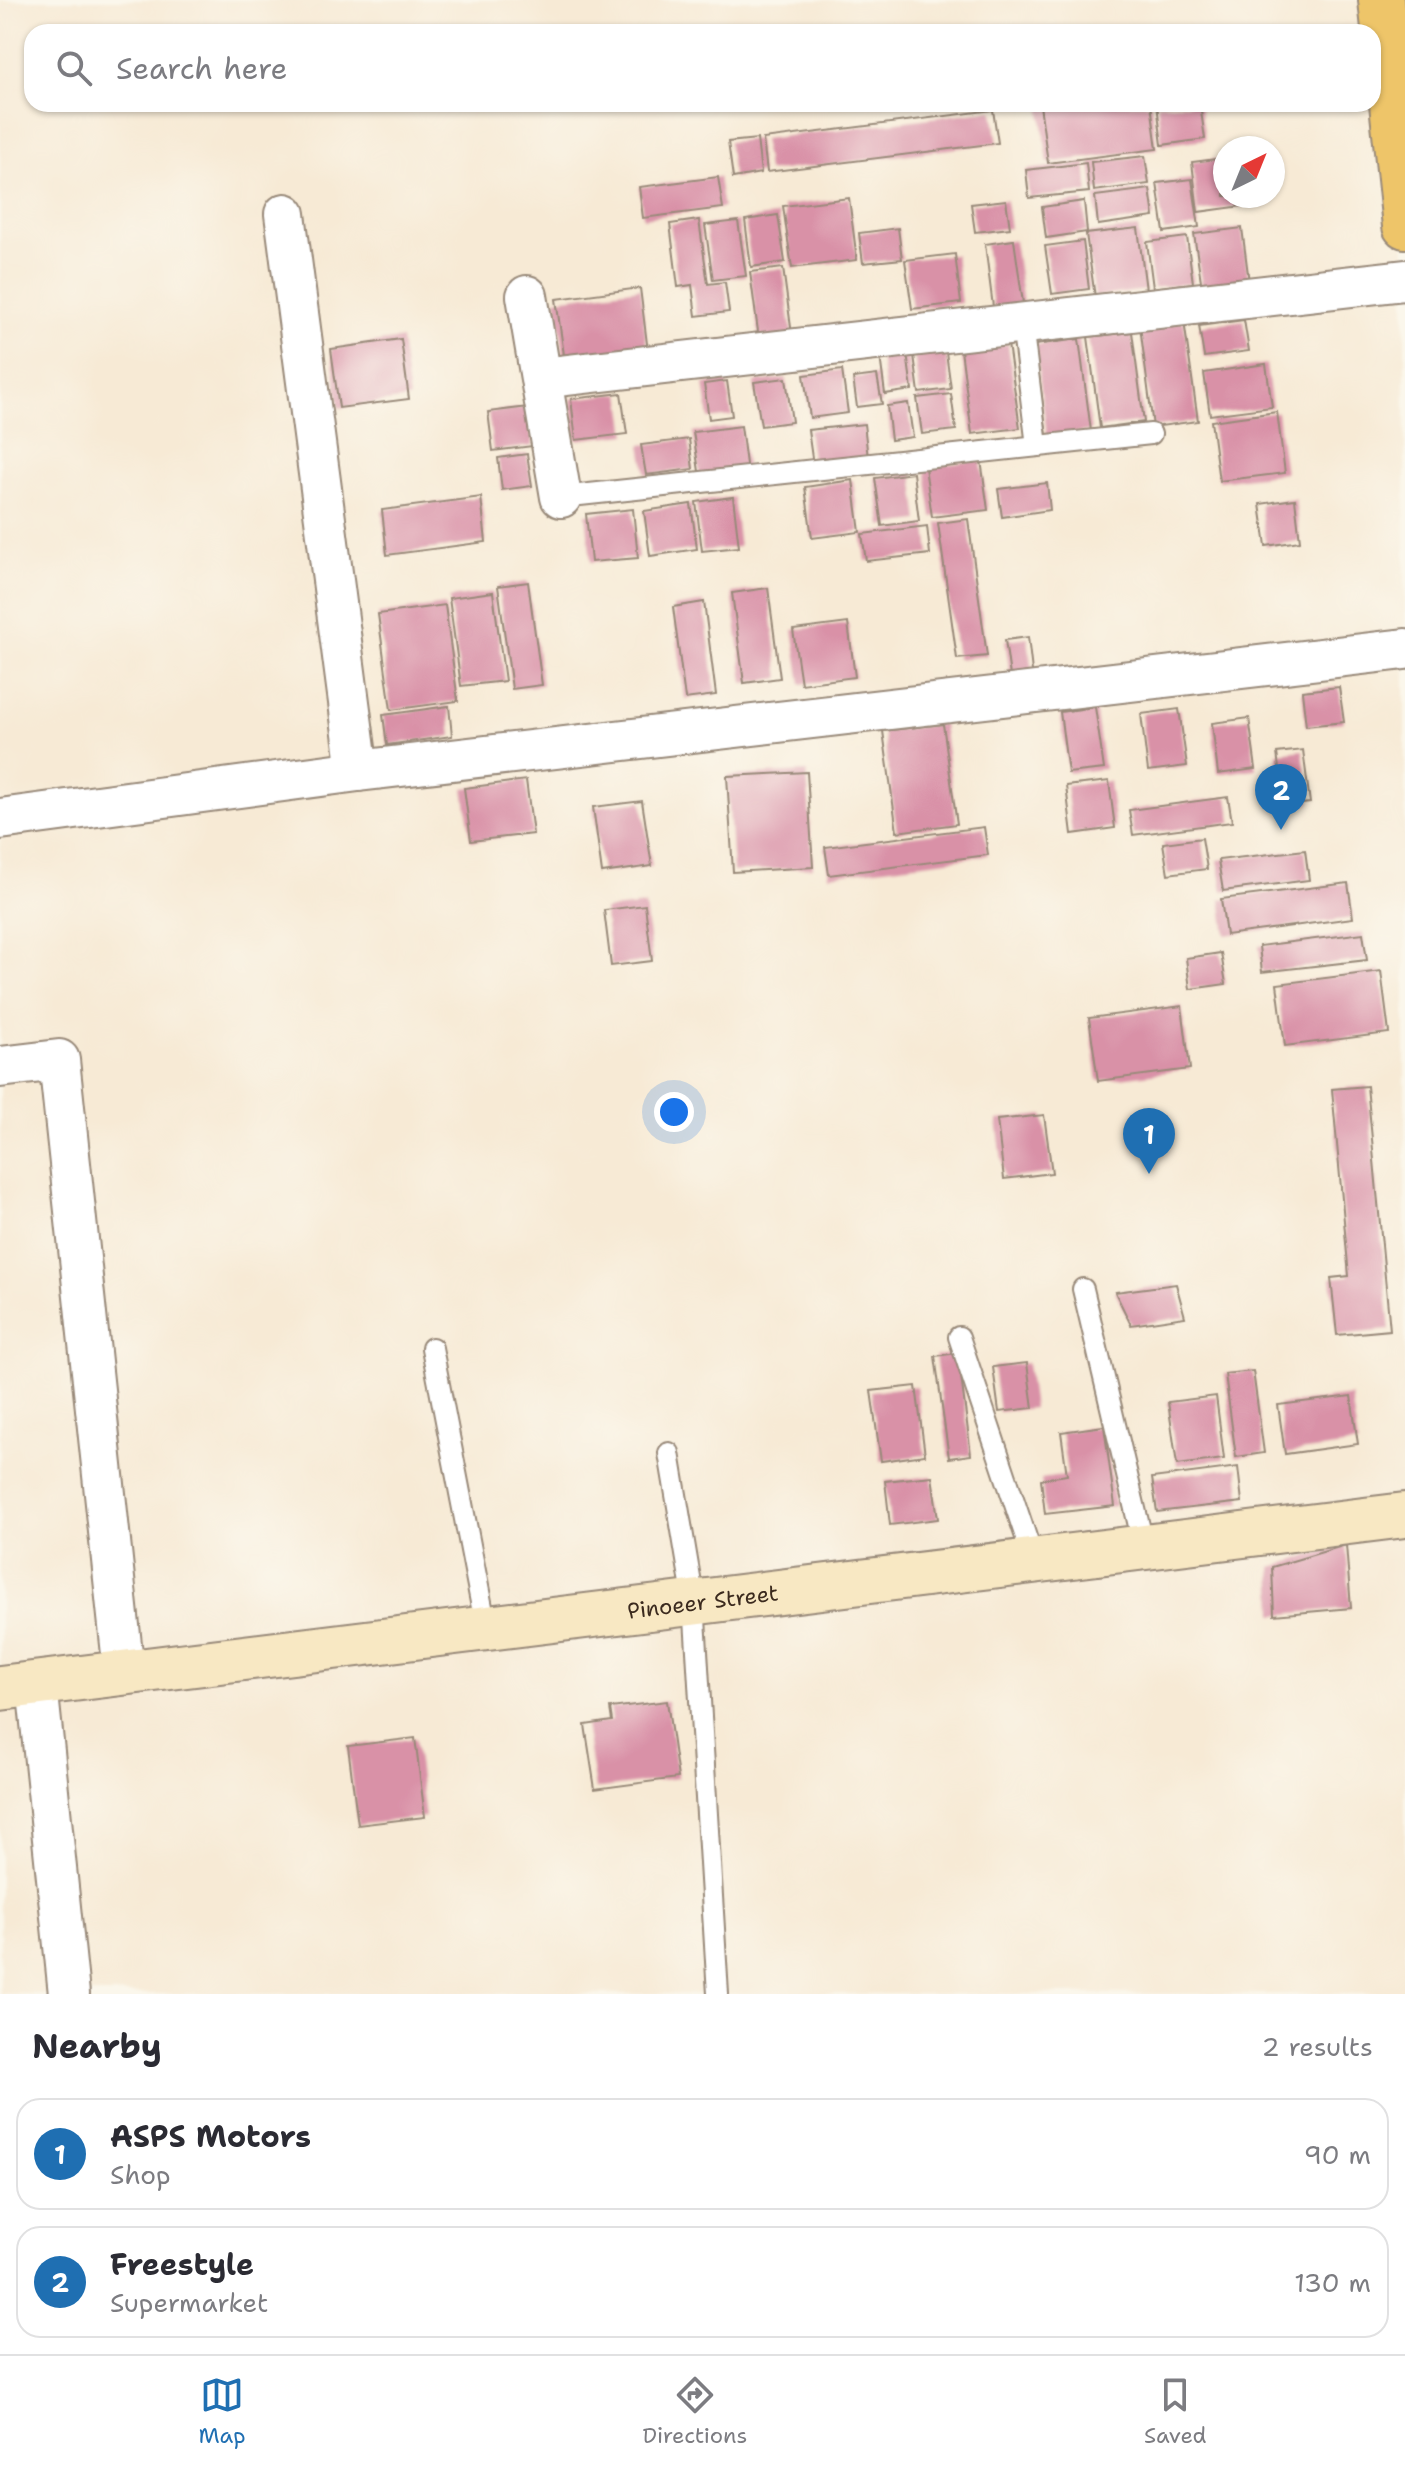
<!DOCTYPE html>
<style>
body{margin:0;font-family:"Shantell Sans",sans-serif;background:#f7f7f7;color:#2b2b33}
.compass{position:absolute;left:1213px;top:136px;width:72px;height:72px;border-radius:50%;background:#fff;box-shadow:0 2px 6px #0004;rotate:43deg}
.you{position:absolute;left:674px;top:1112px;width:28px;height:28px;margin:-20px;border:6px solid #fff;border-radius:50%;background:#1a73e8;box-shadow:0 0 0 12px #1a73e833}
.badge{display:grid;place-items:center;width:52px;height:52px;border-radius:50%;background:#1f6fb2;color:#fff;font-size:26px;font-weight:700}
.pin{position:absolute;translate:-50% -66px;filter:drop-shadow(0 2px 4px #0008)}
.pin::after{content:'';position:absolute;top:42px;width:28px;height:24px;background:inherit;clip-path:polygon(0 0,100% 0,50% 100%)}
.list{margin:0;padding:0;list-style:none}
h2{display:flex;justify-content:space-between;align-items:center;height:104px;margin:0;padding:0 32px;font-size:34px}
h2 small{font-size:26px;font-weight:400;color:#7c7c81}
.list li{display:grid;grid-template-columns:52px 1fr auto;gap:24px;align-items:center;box-sizing:border-box;height:112px;margin:0 16px 16px;padding:0 16px;border:2px solid #e1e1e2;border-radius:24px}
.list b{display:block;font-size:30px;white-space:nowrap}
.list p{margin:0;font-size:26px;white-space:nowrap;color:#7c7c81}
.list em{font-size:26px;font-style:normal;color:#7c7c81}
.icon{flex:none;width:44px;height:44px;fill:none;stroke:currentColor;stroke-width:2;stroke-linecap:round;stroke-linejoin:round}
.map{position:relative;flex:none;width:1405px;height:1994px;overflow:hidden}
.search{position:absolute;background:#fff;box-shadow:0 2px 6px #0004;left:24px;right:24px;top:24px;height:88px;display:flex;align-items:center;gap:20px;box-sizing:border-box;padding:0 28px;border-radius:24px;color:#7c7c81;font-size:30px}
.sheet{height:360px;background:#fff}
nav{display:flex;justify-content:space-around;align-items:center;box-sizing:border-box;height:112px;border-top:2px solid #e1e1e2;background:#fff;font-size:22px;color:#7c7c81}
nav a{display:grid;justify-items:center;gap:4px}
nav .on{color:#1f6fb2}
.map>svg:first-child{display:block}
</style>
<div class="map">
<svg width="1405" height="1994" viewBox="0 0 1405 1994">
<rect width="100%" height="100%" fill="#fbf7ec"/>
<filter id="ink" filterUnits="userSpaceOnUse"><feTurbulence type="fractalNoise" baseFrequency=".0125" numOctaves="2"/><feDisplacementMap in="SourceGraphic" scale="16" xChannelSelector="R" yChannelSelector="G"/><feConvolveMatrix kernelMatrix="1 2 1 2 8 2 1 2 1" color-interpolation-filters="sRGB"/></filter>
<filter id="wash" filterUnits="userSpaceOnUse"><feTurbulence type="fractalNoise" baseFrequency=".006" numOctaves="4" result="noise"/><feDisplacementMap in="SourceGraphic" scale="32" xChannelSelector="R" yChannelSelector="G"/><feGaussianBlur stdDeviation="1.8" result="paint"/><feColorMatrix in="noise" values="0 0 0 0 0 0 0 0 0 0 0 0 0 0 0 0 0 1.4 0 .05"/><feComposite in="paint" operator="in"/></filter>
<g filter="url(#wash)">
<rect width="100%" height="100%" fill="#f7ead5"/>
<g id="blocks">
<g fill="#d991a7">
<polygon points="1151,104 1157,149 1048,163 1040,105"/>
<polygon points="1157,104 1200,104 1205,139 1162,145"/>
<polygon points="993,110 998,143 767,172 763,139"/>
<polygon points="757,139 761,173 733,178 728,142"/>
<polygon points="1145,156 1149,184 1094,191 1091,162"/>
<polygon points="1225,158 1225,196 1242,196 1243,206 1198,212 1192,162"/>
<polygon points="1086,163 1089,192 1029,198 1026,170"/>
<polygon points="718,177 723,208 643,218 639,187"/>
<polygon points="1192,179 1199,227 1164,232 1157,183"/>
<polygon points="1150,189 1154,217 1098,225 1095,196"/>
<polygon points="849,198 857,260 792,268 783,206"/>
<polygon points="1006,200 1010,228 975,232 971,204"/>
<polygon points="1084,201 1087,232 1046,238 1042,207"/>
<polygon points="778,215 785,262 751,267 745,220"/>
<polygon points="699,220 708,284 725,282 729,312 696,316 692,285 678,287 670,224"/>
<polygon points="738,221 746,276 713,280 705,225"/>
<polygon points="898,228 902,259 863,263 859,233"/>
<polygon points="1138,228 1146,290 1095,297 1086,234"/>
<polygon points="1242,228 1249,282 1202,288 1194,234"/>
<polygon points="1187,237 1193,283 1153,288 1147,242"/>
<polygon points="1014,240 1023,303 993,307 985,244"/>
<polygon points="1083,241 1089,289 1052,294 1045,246"/>
<polygon points="955,254 961,303 912,309 905,260"/>
<polygon points="783,268 792,335 759,339 750,272"/>
<polygon points="640,288 648,352 565,362 556,299"/>
<polygon points="1244,320 1249,351 1204,357 1199,326"/>
<polygon points="1184,321 1198,421 1153,427 1140,326"/>
<polygon points="1132,332 1144,422 1100,428 1088,337"/>
<polygon points="401,339 409,399 339,408 331,349"/>
<polygon points="1079,339 1091,431 1047,436 1035,345"/>
<polygon points="1008,344 1020,428 972,434 961,350"/>
<polygon points="946,352 951,389 919,393 914,355"/>
<polygon points="907,353 912,390 885,394 880,356"/>
<polygon points="1266,364 1272,407 1210,415 1204,373"/>
<polygon points="842,370 848,413 810,418 804,375"/>
<polygon points="877,375 882,404 857,407 853,378"/>
<polygon points="786,378 792,422 761,426 754,382"/>
<polygon points="727,381 732,416 709,419 704,384"/>
<polygon points="621,393 627,434 576,440 571,399"/>
<polygon points="951,394 956,430 922,434 917,398"/>
<polygon points="908,403 913,437 891,440 887,406"/>
<polygon points="528,407 533,446 493,451 488,412"/>
<polygon points="1277,412 1285,473 1219,481 1211,421"/>
<polygon points="864,424 868,458 813,465 808,430"/>
<polygon points="741,426 747,472 700,478 693,432"/>
<polygon points="689,439 693,469 646,475 641,445"/>
<polygon points="527,454 532,486 502,490 498,458"/>
<polygon points="981,460 988,510 932,517 925,467"/>
<polygon points="913,473 919,521 882,526 875,478"/>
<polygon points="853,480 860,532 812,538 805,487"/>
<polygon points="1047,483 1050,510 1002,517 998,489"/>
<polygon points="481,497 486,542 387,555 382,510"/>
<polygon points="733,497 739,547 702,551 696,502"/>
<polygon points="1295,499 1300,541 1266,546 1260,504"/>
<polygon points="691,504 697,549 650,556 644,511"/>
<polygon points="633,509 638,558 591,562 586,514"/>
<polygon points="968,519 987,656 957,659 938,523"/>
<polygon points="927,526 930,554 866,561 862,534"/>
<polygon points="528,582 542,685 512,689 498,586"/>
<polygon points="768,588 780,678 744,683 732,593"/>
<polygon points="493,592 505,681 461,686 449,598"/>
<polygon points="704,602 716,695 685,699 673,607"/>
<polygon points="445,605 458,701 391,710 378,614"/>
<polygon points="848,623 855,677 801,684 793,630"/>
<polygon points="1028,637 1033,680 1011,683 1005,640"/>
<polygon points="1339,687 1344,722 1306,726 1302,691"/>
<polygon points="449,706 452,736 387,745 383,715"/>
<polygon points="1095,707 1104,769 1068,773 1060,712"/>
<polygon points="1179,709 1187,766 1148,771 1141,714"/>
<polygon points="1249,718 1256,769 1218,774 1212,723"/>
<polygon points="943,724 957,824 897,832 883,731"/>
<polygon points="1303,750 1310,803 1284,806 1277,753"/>
<polygon points="807,772 813,867 733,872 727,776"/>
<polygon points="526,780 533,834 471,841 464,788"/>
<polygon points="1109,781 1115,828 1072,834 1066,786"/>
<polygon points="1228,797 1232,822 1133,835 1129,810"/>
<polygon points="642,801 652,866 602,873 593,807"/>
<polygon points="984,827 988,855 829,875 825,847"/>
<polygon points="1202,838 1207,869 1168,874 1163,843"/>
<polygon points="1305,850 1309,880 1223,891 1218,860"/>
<polygon points="1348,883 1353,918 1226,935 1221,899"/>
<polygon points="645,905 652,961 611,966 604,910"/>
<polygon points="1363,933 1367,960 1262,972 1259,946"/>
<polygon points="1221,953 1226,984 1190,989 1186,958"/>
<polygon points="1381,971 1389,1033 1285,1046 1277,984"/>
<polygon points="1182,1006 1190,1069 1098,1081 1089,1018"/>
<polygon points="1367,1086 1390,1330 1337,1335 1331,1278 1349,1276 1332,1089"/>
<polygon points="1044,1115 1052,1173 1004,1179 997,1120"/>
<polygon points="1176,1284 1185,1317 1131,1325 1115,1292"/>
<polygon points="958,1353 971,1455 949,1458 935,1356"/>
<polygon points="1027,1363 1033,1408 999,1412 993,1367"/>
<polygon points="1253,1371 1264,1453 1236,1457 1225,1374"/>
<polygon points="916,1386 925,1455 881,1461 871,1391"/>
<polygon points="1216,1396 1224,1459 1177,1465 1168,1402"/>
<polygon points="1351,1396 1358,1444 1285,1454 1278,1405"/>
<polygon points="1104,1426 1115,1506 1045,1514 1041,1479 1067,1475 1061,1432"/>
<polygon points="1238,1467 1242,1502 1157,1512 1152,1478"/>
<polygon points="932,1476 938,1519 890,1525 885,1481"/>
<polygon points="1346,1545 1351,1608 1274,1615 1272,1567"/>
<polygon points="667,1701 678,1778 595,1789 585,1725 612,1721 610,1708"/>
<polygon points="415,1738 425,1817 358,1825 348,1746"/>
</g>
</g>
</g>
<g filter="url(#ink)">
<use href="#blocks" fill-opacity="0" stroke="#998a7a" stroke-width="2"/>
<g fill="none" stroke-linecap="round" stroke-linejoin="round">
<defs>
<g id="service">
<polyline points="1022,324 1037,446"/>
<polyline points="561,497 1151,434"/>
<polyline points="1083,1289 1144,1547"/>
<polyline points="959,1337 1034,1561"/>
<polyline points="432,1348 486,1628"/>
<polyline points="669,1453 694,1602 718,1994"/>
</g>
<g id="minor">
<polyline points="285,214 358,771"/>
<polyline points="527,296 561,497"/>
<polyline points="541,378 1405,280"/>
<polyline points="0,819 358,771 1405,649"/>
<polyline points="0,1067 59,1060 124,1673"/>
<polyline points="37,1684 69,1994"/>
</g>
<g id="secondary">
<path id="s1" d="M0 1688 1405 1515"/>
</g>
<polyline id="trunk" points="1381,0 1405,226"/>
</defs>
<use href="#service" stroke="#998a7a" stroke-width="24"/>
<use href="#minor" stroke="#998a7a" stroke-width="44"/>
<use href="#secondary" stroke="#998a7a" stroke-width="48"/>
<use href="#trunk" stroke="#998a7a" stroke-width="48"/>
<use href="#service" stroke="#fff" stroke-width="20"/>
<use href="#minor" stroke="#fff" stroke-width="40"/>
<use href="#secondary" stroke="#f8e8c3" stroke-width="44"/>
<use href="#trunk" stroke="#eec569" stroke-width="44"/>
</g>
</g>
<g text-anchor="middle" dominant-baseline="central" stroke-width="8" stroke-linejoin="round" paint-order="stroke">
<g font-size="22" fill="#3b2a1e" stroke="#fbf7ec">
<text stroke="none"><textPath href="#s1" startOffset="708">Pinoeer Street</textPath></text>
</g>
</g>
</svg>
<svg class="compass" viewBox="-18 -18 36 36"><path d="M0-13l5 13h-10z" fill="#e53935"/><path d="M0 13l5-13h-10z" fill="#7c7c81"/></svg>
<div class="you"></div>
<div class="pin badge" style="left:1149px;top:1174px">1</div>
<div class="pin badge" style="left:1281px;top:830px">2</div>
<div class="search"><svg class="icon" aria-label="search" viewBox="0 0 24 24"><circle cx="10" cy="10" r="6"/><path d="M15 15l6 6"/></svg>Search here</div>
</div>
<section class="sheet">
<h2>Nearby<small>2 results</small></h2>
<ul class="list">
<li><span class="badge">1</span><div><b>ASPS Motors</b><p>Shop</p></div><em>90 m</em></li>
<li><span class="badge">2</span><div><b>Freestyle</b><p>Supermarket</p></div><em>130 m</em></li>
</ul>
</section>
<nav>
<a class="on"><svg class="icon" aria-label="map" viewBox="0 0 24 24"><path d="M3 6l6-2 6 2 6-2v14l-6 2-6-2-6 2zM9 4v14M15 6v14"/></svg>Map</a>
<a><svg class="icon" aria-label="directions" viewBox="0 0 24 24"><path d="M12 3l9 9-9 9-9-9zM9 14v-3h6M13 9l2 2-2 2"/></svg>Directions</a>
<a><svg class="icon" aria-label="saved" viewBox="0 0 24 24"><path d="M7 4h10v16l-5-4-5 4z"/></svg>Saved</a>
</nav>
